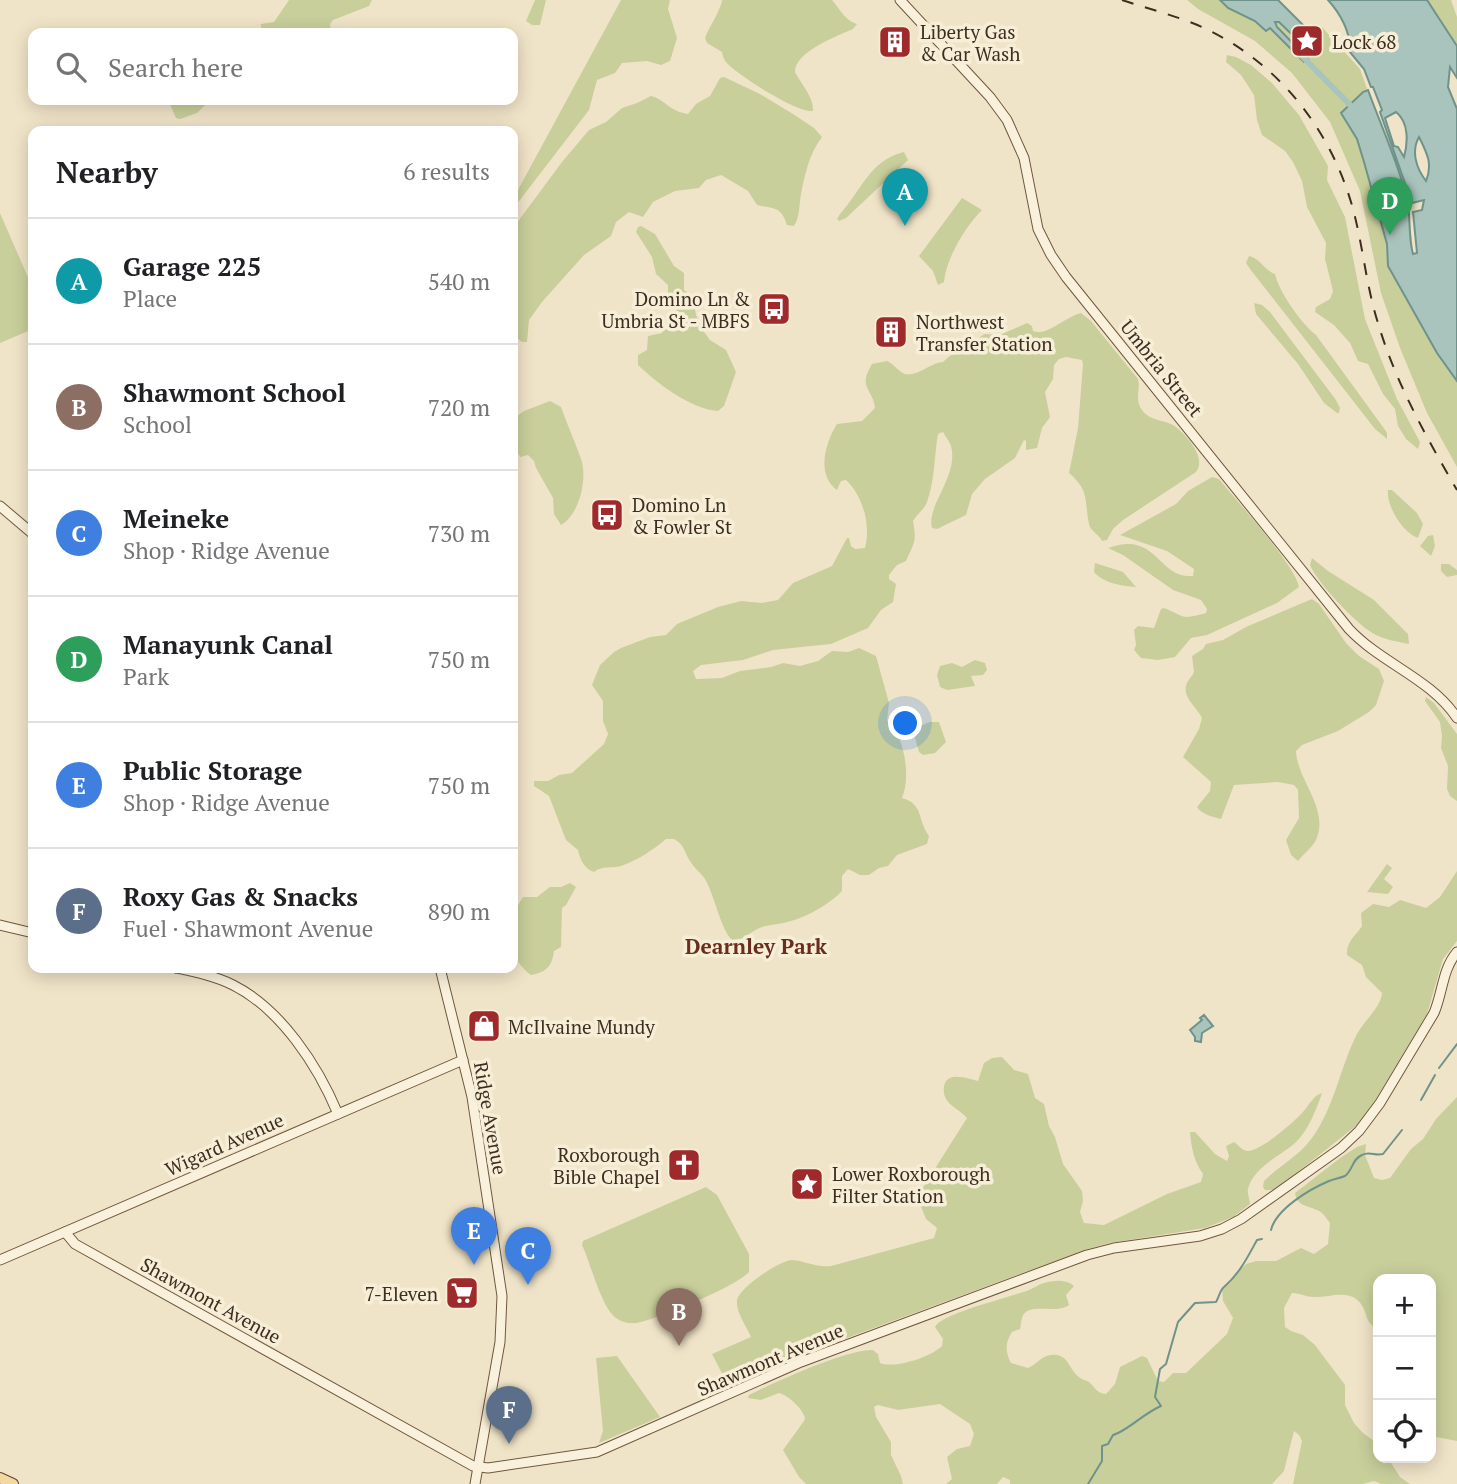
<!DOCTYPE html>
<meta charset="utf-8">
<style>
body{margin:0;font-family:"PT Serif",serif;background:#f2f2f2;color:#202124}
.controls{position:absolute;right:21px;bottom:21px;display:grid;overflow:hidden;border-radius:14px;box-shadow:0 4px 18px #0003}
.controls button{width:63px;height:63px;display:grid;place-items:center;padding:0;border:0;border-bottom:2px solid #e0e0e0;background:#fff;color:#202124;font:35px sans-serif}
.you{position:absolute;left:906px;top:724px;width:24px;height:24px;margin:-18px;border:5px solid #fff;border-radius:50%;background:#1a73e8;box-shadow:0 0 0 10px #1a73e833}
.badge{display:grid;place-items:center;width:46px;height:46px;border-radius:50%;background:#0f766e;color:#fff;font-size:23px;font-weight:700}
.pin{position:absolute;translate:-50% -58px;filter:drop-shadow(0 2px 4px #0008)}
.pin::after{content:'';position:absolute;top:37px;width:24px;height:21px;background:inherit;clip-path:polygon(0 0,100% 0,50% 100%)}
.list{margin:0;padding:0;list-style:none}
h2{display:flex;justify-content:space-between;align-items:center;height:91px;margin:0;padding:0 28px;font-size:30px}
h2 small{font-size:23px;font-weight:400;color:#757577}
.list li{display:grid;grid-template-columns:46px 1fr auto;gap:21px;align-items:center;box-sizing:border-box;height:126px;padding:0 28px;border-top:2px solid #e0e0e0}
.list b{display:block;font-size:26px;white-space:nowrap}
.list p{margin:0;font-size:23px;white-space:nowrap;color:#757577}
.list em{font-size:23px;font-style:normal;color:#757577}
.icon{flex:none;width:38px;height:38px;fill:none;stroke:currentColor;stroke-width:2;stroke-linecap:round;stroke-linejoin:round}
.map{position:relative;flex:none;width:1457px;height:1484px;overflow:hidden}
.search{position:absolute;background:#fff;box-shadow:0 4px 18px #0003;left:28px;top:28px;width:490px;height:77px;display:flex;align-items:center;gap:18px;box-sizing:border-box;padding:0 24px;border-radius:14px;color:#757577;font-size:26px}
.panel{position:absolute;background:#fff;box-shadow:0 4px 18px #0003;left:28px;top:126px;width:490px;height:847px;border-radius:14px}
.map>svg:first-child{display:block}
</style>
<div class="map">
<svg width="1457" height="1484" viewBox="0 0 1457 1484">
<rect width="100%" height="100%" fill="#f0e4c8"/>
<g fill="#c9cf9b">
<polygon points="289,0 372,0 369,6 333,20 330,24 331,33 261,33 261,24 274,22"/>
<polygon points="535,0 546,0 540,25 532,25 526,21"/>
<polygon points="621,0 670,0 668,9 677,38 670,61 661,65 647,61 622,63 615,73 597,80 589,110 513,209 513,202 519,188"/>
<path d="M722 0H832C841 10 844 20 857 24L853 29C835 37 795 52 795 72 801 84 814 97 813 111 797 113 743 78 730 66 725 62 723 58 722 52L707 43 705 38C709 27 721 10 722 0Z"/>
<polygon points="1187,0 1278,0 1313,35 1322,27 1360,69 1404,191 1409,211 1420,322 1457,381 1457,467 1427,413 1400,348 1381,293 1360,191 1330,122 1292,73 1255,41 1198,9"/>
<polygon points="1427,0 1451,0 1457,17 1457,46"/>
<polygon points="1227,55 1236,57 1251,65 1272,83 1299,115 1328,166 1327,180 1345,217 1365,319 1397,399 1420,442 1418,449 1406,439 1398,426 1395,409 1383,394 1368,364 1358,361 1350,343 1334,325 1315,312 1316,307 1330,299 1333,291 1325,259 1326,243 1307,207 1302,181 1293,162 1285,151 1262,135 1257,120 1254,95 1241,75 1226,62"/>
<path d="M724 77 760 94 793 114 814 128 822 137C809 154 805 174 801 194 799 205 800 217 794 226L787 225C781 206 774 209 757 205L748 191 721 175 706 180 699 188 675 191 653 202 643 217 629 212 616 222 611 236 584 255 542 302 529 320 527 342H522L513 335V230L516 224 562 162 589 130 606 122 622 108 637 103 651 96C665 99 668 111 688 114L696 104 710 96 720 78Z"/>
<polygon points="168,100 181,100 183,102 186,100 218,100 207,103 197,113 180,119 176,118"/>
<path d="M904 152 908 160 846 218 839 221 837 219 840 214C861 191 870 160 904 152Z"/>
<path d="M962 198 982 210C966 226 946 258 944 282L938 285 933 271 919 256Z"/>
<polygon points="0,213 33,289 33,329 0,343"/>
<path d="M641 226 655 234 674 266 684 273V290L693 297 696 315 702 329 710 340 726 350 736 372 724 406 718 411C690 409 657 383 638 365V355L647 350 648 336 662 333 670 320 677 315 675 302 668 297V285L656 274 652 257 636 232 638 227Z"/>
<path d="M1249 256C1260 258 1264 270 1275 274 1279 292 1301 323 1316 335L1383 427 1387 433V439L1375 429 1250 269 1246 263Z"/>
<polygon points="1254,303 1262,305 1270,312 1336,400 1340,408 1339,413 1337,413 1324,403 1298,364 1256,314"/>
<path d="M1081 313 1091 321 1138 379C1141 390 1134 399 1142 410 1150 422 1166 419 1176 427 1187 436 1207 458 1196 472L1123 520 1113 529 1107 540 1102 541C1099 534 1090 531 1089 524 1084 500 1090 491 1069 473L1078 428 1083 364 1082 360 1066 357 1059 359 1054 365 1053 379 1045 392 1050 417 1042 428 1037 448 1026 450V441L1024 440 1015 458 985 479 972 494 966 515 937 529 932 528C926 506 959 476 951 446 950 442 945 436 943 432L938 434C934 457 935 480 927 502 924 510 917 514 913 521 917 543 914 542 906 561L897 565 889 575V579L896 584 893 602 881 610 868 628 831 644 773 650 743 660 701 665 693 671 696 679 722 678 740 671 771 667 783 663 800 666 818 661 832 651 848 652 859 648 876 656 889 703 887 721C905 735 911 778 902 798 924 804 917 820 929 836L927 844 897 855 888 866 879 868 869 875H860L848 869 842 876V891C832 902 809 916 794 920 784 924 772 924 762 927 750 931 746 940 732 940 721 930 714 894 705 879 701 873 694 868 690 861 684 852 685 845 674 839H666C655 849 636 861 621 866 612 869 603 865 594 872 584 869 580 859 578 850L566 840 549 796 534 786V781H548L559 775 572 773 604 744 608 734 603 721V701L592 685 600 665 614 652 621 648 650 637 666 635 677 624 718 607 741 601 762 603 778 600 793 583 832 566 847 538H849L851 546 855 549 865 548C871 525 863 496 846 480L841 481 837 490C816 475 825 443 837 424L862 421 875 408C873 388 857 389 872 364L887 361C894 364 899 372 905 374 918 377 931 362 943 362L951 355 958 354 965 350 984 334 1000 335 1027 323 1032 326 1033 331C1046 337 1065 317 1081 313Z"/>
<path d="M550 401 561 407C567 424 575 442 581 459 588 479 579 515 561 525L554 514 553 498 536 468 534 461 528 455 520 457 513 442V419L524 411Z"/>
<path d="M1212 477 1219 479C1236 500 1296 566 1299 587L1277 603 1207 635 1191 638 1175 657 1158 660 1141 658 1134 650 1136 645 1134 630 1138 626 1154 628 1161 609 1164 608C1187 617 1179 620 1206 613L1207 609 1201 600 1173 590 1123 555 1108 548C1158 530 1157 579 1193 576L1194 569 1167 551 1120 535 1176 504 1188 491Z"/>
<path d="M1388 490H1392L1417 513 1423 524 1418 538C1403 533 1386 506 1388 490Z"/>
<polygon points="1433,535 1435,546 1431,556 1420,546 1428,536"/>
<path d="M1312 558 1328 571 1374 600 1408 634 1409 644C1395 641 1379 639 1368 630 1352 619 1317 582 1310 565Z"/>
<path d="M1095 563 1123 572 1136 587C1124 586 1104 584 1094 572Z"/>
<polygon points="1441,564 1449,564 1457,570 1457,575 1447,577 1441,571"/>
<path d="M1312 599 1319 604 1346 643 1359 656 1379 669 1384 681 1376 705 1369 712 1338 731 1302 745 1296 751C1297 780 1330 809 1316 840 1312 848 1303 854 1298 861L1291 855 1286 840 1299 818 1298 790 1294 785 1278 782 1234 785 1221 819C1213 817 1201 814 1197 807L1210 791 1211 782 1183 757 1199 729 1202 718C1197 707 1179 696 1188 681 1190 678 1193 675 1194 672L1192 656 1203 649 1206 644 1223 640 1246 627Z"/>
<polygon points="975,660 985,663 987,670 983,675 971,676 975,686 947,690 940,687 937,675 940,666 952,663 962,667"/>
<polygon points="1426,697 1434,703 1457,734 1457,801 1450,796 1447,789 1448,766 1441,748 1442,736 1440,722 1425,701"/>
<polygon points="930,722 939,722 946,742 935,753 923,755 919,752 913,731 917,727"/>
<polygon points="1387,864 1392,868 1384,879 1393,887 1388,894 1367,892"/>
<path d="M1457 871V941L1443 959 1427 1014 1371 1107 1357 1125 1284 1183 1273 1190H1265L1263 1187 1264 1181C1280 1165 1299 1156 1312 1138 1335 1106 1340 1067 1357 1034 1364 1021 1381 1007 1382 993L1366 977 1362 965 1347 955C1347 940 1355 937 1362 926L1361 913 1373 904 1389 907 1400 900 1426 908 1440 897Z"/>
<path d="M570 883 576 887 566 905 562 908 561 947 554 951C552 966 547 972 531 975 523 970 520 962 513 958V920L516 917 517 907 523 897H537L550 887H561Z"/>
<path d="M1002 1057 1014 1070 1028 1074 1035 1098 1044 1104 1049 1126 1055 1137 1063 1164 1082 1191 1083 1201 1080 1212 1084 1223 1104 1225 1167 1194 1201 1182 1203 1174C1194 1162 1191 1146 1190 1132H1195L1215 1154 1227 1161 1229 1156 1226 1146 1234 1142C1239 1145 1242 1151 1248 1151 1262 1150 1294 1122 1303 1112 1310 1104 1313 1096 1322 1093 1317 1108 1308 1132 1294 1144 1278 1157 1253 1168 1248 1189 1247 1194 1250 1199 1250 1204L1233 1217 1205 1228 1110 1243 1088 1249 798 1356 735 1385H728L712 1354 751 1337C747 1327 736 1313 737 1301 737 1289 780 1260 792 1260 806 1261 817 1268 831 1266L934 1238 937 1228 926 1219 917 1197 967 1118C962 1112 955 1109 949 1103 945 1099 943 1093 944 1087 946 1070 969 1079 978 1081L984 1063 992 1058Z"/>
<path d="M1457 1097V1441L1431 1436V1279H1378V1331C1362 1317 1370 1318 1361 1304 1349 1288 1329 1298 1314 1297 1306 1297 1300 1293 1292 1293L1284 1308 1285 1327 1291 1331 1303 1335 1315 1345 1345 1385V1405L1354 1423 1363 1433 1378 1444V1458H1388L1400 1477 1410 1484H1381L1374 1481 1363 1484H1293L1302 1441 1299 1435 1294 1431 1284 1471 1272 1484H1010V1480L1003 1477 997 1484H946L952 1479 947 1457 957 1449 970 1446 974 1434 970 1424 940 1404 898 1410 878 1405 874 1407 876 1417 891 1442V1455L901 1476 903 1484H806L799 1477 783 1450 804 1421 805 1418C802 1408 789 1396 779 1393L761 1400 748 1398 749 1395C775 1382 847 1349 873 1350L878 1354 880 1363C895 1369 931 1357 942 1346L943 1339 935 1327C941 1313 1011 1297 1029 1290 1034 1288 1039 1284 1044 1283 1054 1280 1067 1279 1074 1286L1066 1295 1069 1305C1056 1315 1027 1301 1022 1318 1021 1321 1021 1325 1020 1329L1012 1332C1005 1343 1005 1351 1011 1363L1028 1368C1036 1365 1041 1356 1051 1355 1069 1353 1068 1369 1079 1377 1082 1380 1086 1380 1089 1382 1096 1388 1096 1393 1106 1394L1115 1384 1120 1367 1142 1356 1147 1358 1158 1381 1164 1382 1173 1373H1186L1227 1334 1233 1318 1223 1301 1222 1289 1246 1264 1256 1261H1276L1301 1248 1314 1254 1328 1244 1330 1223C1326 1218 1323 1212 1317 1210 1306 1205 1297 1206 1295 1193L1340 1158 1357 1147 1366 1144 1365 1155 1374 1178 1382 1180 1390 1178 1411 1149 1423 1139 1436 1119Z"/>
<path d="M706 1187 717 1195 749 1254V1272C737 1286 656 1320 636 1323 629 1324 621 1322 616 1318 601 1307 591 1264 582 1245L583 1241Z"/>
<polygon points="617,1356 660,1417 599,1443 603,1431 596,1358"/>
</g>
<g fill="#a9c4bc" stroke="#6f938a" stroke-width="2" fill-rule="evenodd">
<polygon points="1220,0 1278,0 1313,35 1303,45 1279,22 1275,22 1277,27 1308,59 1304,62 1270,28 1266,31 1255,21 1228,8"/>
<path d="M1328 0H1427L1457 46V78L1450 67 1448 87 1457 109V381L1437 353 1388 266 1387 244 1364 162 1357 139 1341 113 1363 92 1368 90C1381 126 1398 162 1407 199 1411 217 1408 237 1413 254L1417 253 1413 212 1422 210 1424 200 1412 203 1380 112 1382 110 1373 87H1371L1364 69 1349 51C1352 34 1340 13 1328 0ZM1396 112C1409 122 1408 143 1404 157L1398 147 1394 146 1385 118ZM1419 137C1427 153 1433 164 1426 181 1416 168 1411 151 1419 137Z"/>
<polygon points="1204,1015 1213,1026 1202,1033 1201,1042 1195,1041 1195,1037 1190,1030 1202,1020 1200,1018"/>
</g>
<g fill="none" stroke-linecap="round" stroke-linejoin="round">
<g stroke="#6f938a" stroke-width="2">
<polyline points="1439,1068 1457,1044"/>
<polyline points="1421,1100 1435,1075"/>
<path d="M1271 1230C1276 1209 1310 1189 1329 1181 1334 1179 1340 1178 1345 1176 1353 1170 1352 1159 1362 1155 1369 1151 1375 1156 1383 1154L1402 1130"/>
<path d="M1088 1484 1102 1461V1446L1108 1444 1113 1435C1126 1432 1144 1413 1161 1406L1155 1397 1160 1369 1166 1364 1178 1322 1195 1303 1216 1302C1219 1297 1220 1290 1224 1287 1240 1273 1247 1258 1257 1240L1262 1239"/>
</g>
<polyline stroke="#a9c4bc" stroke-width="6" points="1300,54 1354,109"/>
<defs>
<g id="secondary">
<path d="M900 0 990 97 1007 120 1024 158 1038 229 1051 255 1066 277 1349 629C1382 664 1430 678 1457 718"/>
<polyline points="0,506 33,534"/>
<polyline points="0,925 33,933"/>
<path d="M176 968C195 972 215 976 233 985 281 1009 318 1066 338 1114"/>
<polyline points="440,968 472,1097 502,1296 500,1342 475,1484"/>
<path d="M65 1232 75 1244 473 1466 488 1468 597 1452 801 1362 1087 1255 1114 1248 1200 1236 1222 1229 1241 1219 1341 1148 1359 1131 1380 1103 1434 1013C1443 992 1442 970 1457 952"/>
<polyline points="0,1260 463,1060"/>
</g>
<polyline id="primary" points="0,1478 13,1484"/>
</defs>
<use href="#secondary" stroke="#6f573f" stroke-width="11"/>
<use href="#primary" stroke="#5b4430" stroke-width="12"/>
<use href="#secondary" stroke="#faf1dc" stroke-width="9"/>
<use href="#primary" stroke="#f3d9a0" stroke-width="10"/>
<path stroke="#3d2e20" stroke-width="2" stroke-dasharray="12 12" stroke-linecap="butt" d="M1122 0C1149 9 1177 16 1202 27 1278 62 1331 129 1353 209 1363 246 1366 285 1378 323 1395 381 1426 437 1457 490"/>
</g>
<defs>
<symbol id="sight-square" viewBox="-11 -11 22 22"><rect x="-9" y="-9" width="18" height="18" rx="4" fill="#9e2a2b" stroke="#f7eed8"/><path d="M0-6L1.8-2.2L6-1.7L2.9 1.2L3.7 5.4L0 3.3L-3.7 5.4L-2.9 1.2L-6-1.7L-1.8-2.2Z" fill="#fff"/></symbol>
<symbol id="building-square" viewBox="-11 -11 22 22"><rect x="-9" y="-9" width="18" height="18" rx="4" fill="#9e2a2b" stroke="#f7eed8"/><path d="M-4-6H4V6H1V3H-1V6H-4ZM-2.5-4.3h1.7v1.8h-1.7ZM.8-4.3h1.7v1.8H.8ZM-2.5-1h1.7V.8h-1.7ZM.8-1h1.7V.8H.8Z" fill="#fff"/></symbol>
<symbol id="bus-square" viewBox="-11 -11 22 22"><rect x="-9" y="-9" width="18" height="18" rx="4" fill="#9e2a2b" stroke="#f7eed8"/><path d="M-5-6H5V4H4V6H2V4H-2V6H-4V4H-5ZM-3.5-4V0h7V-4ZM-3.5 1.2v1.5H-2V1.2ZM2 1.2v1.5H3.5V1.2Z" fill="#fff"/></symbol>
<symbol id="shop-square" viewBox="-11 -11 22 22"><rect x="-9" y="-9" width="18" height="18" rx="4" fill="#9e2a2b" stroke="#f7eed8"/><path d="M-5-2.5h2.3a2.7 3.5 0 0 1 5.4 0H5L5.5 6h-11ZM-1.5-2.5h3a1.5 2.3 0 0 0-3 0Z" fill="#fff"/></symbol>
<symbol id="church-square" viewBox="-11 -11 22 22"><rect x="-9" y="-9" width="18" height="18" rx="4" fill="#9e2a2b" stroke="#f7eed8"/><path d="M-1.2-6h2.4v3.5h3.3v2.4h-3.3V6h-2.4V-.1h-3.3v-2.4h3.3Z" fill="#fff"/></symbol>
<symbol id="supermarket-square" viewBox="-11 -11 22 22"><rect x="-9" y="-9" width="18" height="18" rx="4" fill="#9e2a2b" stroke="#f7eed8"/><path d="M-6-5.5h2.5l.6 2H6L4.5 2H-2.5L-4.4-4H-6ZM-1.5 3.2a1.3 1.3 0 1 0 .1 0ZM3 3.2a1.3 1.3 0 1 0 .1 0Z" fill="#fff"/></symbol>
</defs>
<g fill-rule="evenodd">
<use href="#sight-square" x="1288" y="22" width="38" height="38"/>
<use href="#building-square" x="876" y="23" width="38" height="38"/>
<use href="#bus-square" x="755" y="290" width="38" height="38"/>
<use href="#building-square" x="872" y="313" width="38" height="38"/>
<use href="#bus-square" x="588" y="496" width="38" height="38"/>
<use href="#shop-square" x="465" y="1007" width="38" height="38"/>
<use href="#church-square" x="665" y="1146" width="38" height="38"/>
<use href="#sight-square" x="788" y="1165" width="38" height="38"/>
<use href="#supermarket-square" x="443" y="1274" width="38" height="38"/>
</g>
<g text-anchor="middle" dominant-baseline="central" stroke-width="7" stroke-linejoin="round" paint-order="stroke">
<g font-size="19" fill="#3d2e20" stroke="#f7eed8" text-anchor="start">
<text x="920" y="31">Liberty Gas<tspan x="920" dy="22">&amp; Car Wash</tspan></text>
<text x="1332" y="41">Lock 68</text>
<text x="750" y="298" text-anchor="end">Domino Ln &amp;<tspan x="750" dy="22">Umbria St - MBFS</tspan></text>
<text x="916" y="321">Northwest<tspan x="916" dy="22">Transfer Station</tspan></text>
<text x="632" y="504">Domino Ln<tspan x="632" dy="22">&amp; Fowler St</tspan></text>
<text x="508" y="1026">McIlvaine Mundy</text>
<text x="660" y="1154" text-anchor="end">Roxborough<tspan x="660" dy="22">Bible Chapel</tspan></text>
<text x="832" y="1173">Lower Roxborough<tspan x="832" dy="22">Filter Station</tspan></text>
<text x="438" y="1293" text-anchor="end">7-Eleven</text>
</g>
<g font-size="19" fill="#3d2e20" stroke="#f7eed8">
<text transform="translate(1162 368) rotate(51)">Umbria Street</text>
<text transform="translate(491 1118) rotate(80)">Ridge Avenue</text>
<text transform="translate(224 1144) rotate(-24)">Wigard Avenue</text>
<text transform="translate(211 1300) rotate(29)">Shawmont Avenue</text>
<text transform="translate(770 1359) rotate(-23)">Shawmont Avenue</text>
</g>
<g font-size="21" font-weight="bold" fill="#6b2e1e" stroke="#f7eed8">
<text x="756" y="946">Dearnley Park</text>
</g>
</g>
</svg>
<div class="controls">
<button>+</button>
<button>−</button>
<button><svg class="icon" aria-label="locate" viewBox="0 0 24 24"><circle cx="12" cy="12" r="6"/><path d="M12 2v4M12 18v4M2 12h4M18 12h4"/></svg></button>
</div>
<div class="you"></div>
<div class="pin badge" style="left:905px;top:226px;background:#0f9aa8">A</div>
<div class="pin badge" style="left:679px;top:1346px;background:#8d6e63">B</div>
<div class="pin badge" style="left:528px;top:1285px;background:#3f7fe0">C</div>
<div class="pin badge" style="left:1390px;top:235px;background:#2e9e5b">D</div>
<div class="pin badge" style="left:474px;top:1265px;background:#3f7fe0">E</div>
<div class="pin badge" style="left:509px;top:1444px;background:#5c6f8a">F</div>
<div class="search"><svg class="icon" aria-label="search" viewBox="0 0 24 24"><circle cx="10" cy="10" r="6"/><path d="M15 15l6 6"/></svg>Search here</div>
<section class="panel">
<h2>Nearby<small>6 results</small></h2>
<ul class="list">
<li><span class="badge" style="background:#0f9aa8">A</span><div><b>Garage 225</b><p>Place</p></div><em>540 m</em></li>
<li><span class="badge" style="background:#8d6e63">B</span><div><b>Shawmont School</b><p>School</p></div><em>720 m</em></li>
<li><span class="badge" style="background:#3f7fe0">C</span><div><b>Meineke</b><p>Shop · Ridge Avenue</p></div><em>730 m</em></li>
<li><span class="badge" style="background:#2e9e5b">D</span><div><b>Manayunk Canal</b><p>Park</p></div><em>750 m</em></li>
<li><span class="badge" style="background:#3f7fe0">E</span><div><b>Public Storage</b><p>Shop · Ridge Avenue</p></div><em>750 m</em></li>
<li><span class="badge" style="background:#5c6f8a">F</span><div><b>Roxy Gas &amp; Snacks</b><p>Fuel · Shawmont Avenue</p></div><em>890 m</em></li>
</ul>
</section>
</div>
